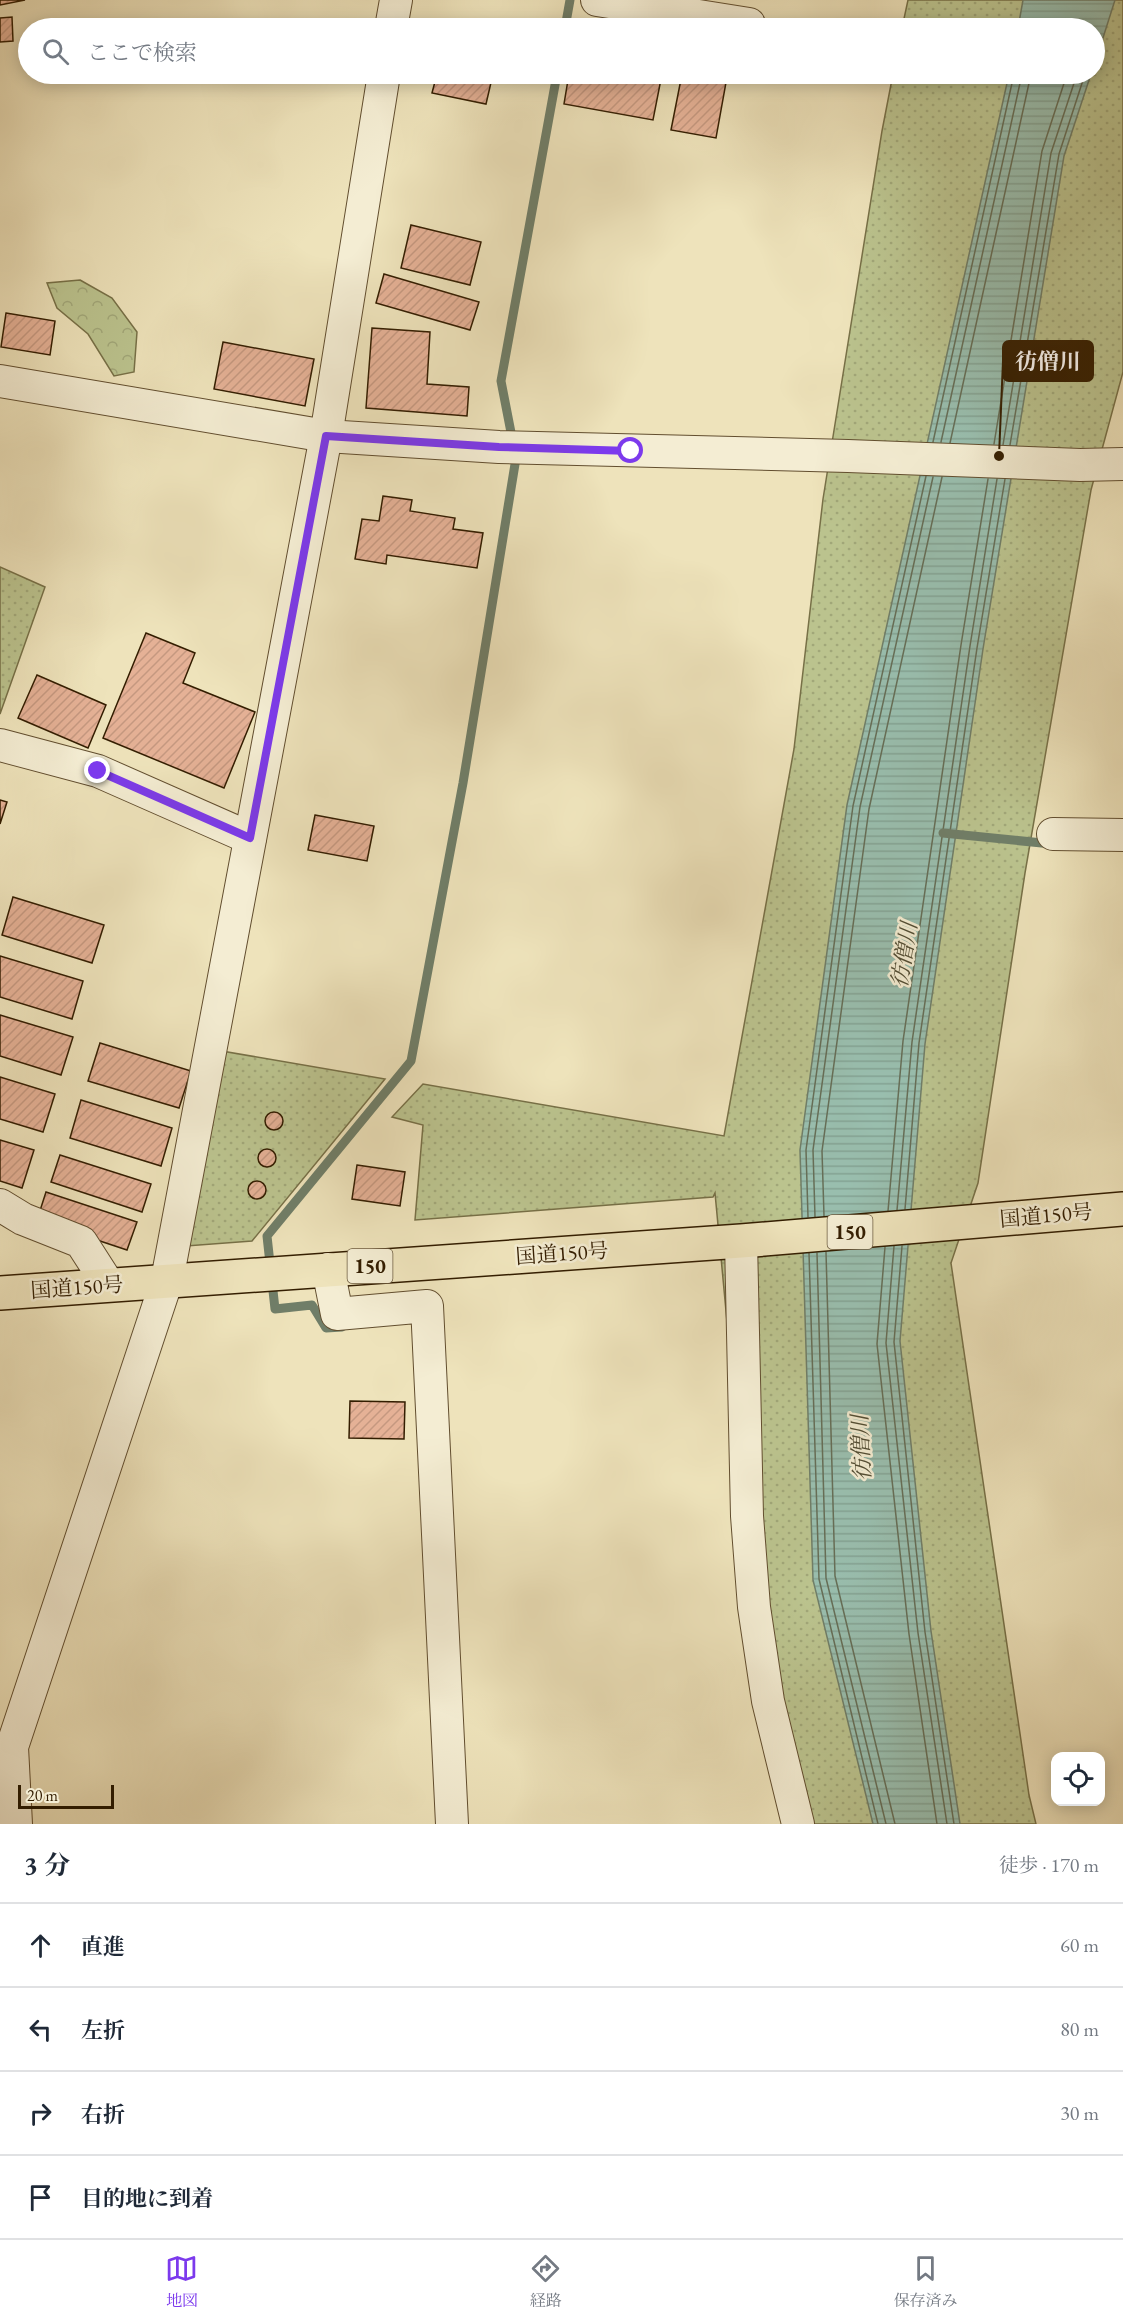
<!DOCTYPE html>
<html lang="ja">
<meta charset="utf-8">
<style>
body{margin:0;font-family:"EB Garamond","Noto Serif JP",serif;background:#f2f2f3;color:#1f2937}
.controls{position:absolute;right:18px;bottom:18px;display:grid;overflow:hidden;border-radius:12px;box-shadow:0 3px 15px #0003}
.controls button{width:54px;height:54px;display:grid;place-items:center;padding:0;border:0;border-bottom:2px solid #e0e1e3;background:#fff;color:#1f2937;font:30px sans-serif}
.scale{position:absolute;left:18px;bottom:15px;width:96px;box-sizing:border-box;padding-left:6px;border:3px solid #331d00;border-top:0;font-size:16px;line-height:21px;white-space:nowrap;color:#331d00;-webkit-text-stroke:4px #f4edd3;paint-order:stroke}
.stop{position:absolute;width:18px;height:18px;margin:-14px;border:4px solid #7c3aed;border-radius:50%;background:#fff}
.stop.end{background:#7c3aed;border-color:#fff;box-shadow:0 2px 6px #0008}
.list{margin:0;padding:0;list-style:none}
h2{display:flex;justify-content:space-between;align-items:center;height:78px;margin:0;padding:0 24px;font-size:26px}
h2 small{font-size:20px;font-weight:400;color:#747a83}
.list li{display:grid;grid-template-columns:39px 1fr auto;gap:18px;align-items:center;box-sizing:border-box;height:84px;padding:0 24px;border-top:2px solid #e0e1e3}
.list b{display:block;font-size:22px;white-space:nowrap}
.list em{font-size:20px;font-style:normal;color:#747a83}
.icon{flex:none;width:33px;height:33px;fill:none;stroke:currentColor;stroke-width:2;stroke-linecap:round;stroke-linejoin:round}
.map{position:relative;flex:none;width:1123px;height:1824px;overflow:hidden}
.search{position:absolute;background:#fff;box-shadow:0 3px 15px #0003;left:18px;right:18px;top:18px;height:66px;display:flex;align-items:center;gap:15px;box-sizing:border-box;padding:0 21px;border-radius:33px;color:#747a83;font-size:22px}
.sheet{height:414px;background:#fff}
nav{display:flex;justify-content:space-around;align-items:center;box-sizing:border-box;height:84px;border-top:2px solid #e0e1e3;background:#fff;font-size:16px;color:#747a83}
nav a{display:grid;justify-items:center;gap:3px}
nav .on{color:#7c3aed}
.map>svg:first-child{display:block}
</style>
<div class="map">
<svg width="1123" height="1824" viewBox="0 0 1123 1824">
<defs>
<pattern id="green-dots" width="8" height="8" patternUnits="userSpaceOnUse" patternTransform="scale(1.5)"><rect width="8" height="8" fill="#bbc38e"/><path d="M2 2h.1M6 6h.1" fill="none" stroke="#a1a779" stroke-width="1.8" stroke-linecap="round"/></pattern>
<pattern id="forest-crowns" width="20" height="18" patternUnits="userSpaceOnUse" patternTransform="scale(1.5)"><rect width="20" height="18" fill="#bbc38e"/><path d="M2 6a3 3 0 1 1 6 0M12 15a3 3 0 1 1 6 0" fill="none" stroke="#a1a779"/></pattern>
<pattern id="water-rules" width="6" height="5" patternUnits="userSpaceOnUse" patternTransform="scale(1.5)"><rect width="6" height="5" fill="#99beae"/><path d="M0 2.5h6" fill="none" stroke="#84a394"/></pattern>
<pattern id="building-hatch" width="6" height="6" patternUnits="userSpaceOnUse" patternTransform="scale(1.5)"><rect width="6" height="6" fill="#e5b196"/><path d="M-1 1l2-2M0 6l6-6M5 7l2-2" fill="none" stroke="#c59880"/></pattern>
</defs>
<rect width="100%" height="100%" fill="#eee3bb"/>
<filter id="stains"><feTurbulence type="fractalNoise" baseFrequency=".00333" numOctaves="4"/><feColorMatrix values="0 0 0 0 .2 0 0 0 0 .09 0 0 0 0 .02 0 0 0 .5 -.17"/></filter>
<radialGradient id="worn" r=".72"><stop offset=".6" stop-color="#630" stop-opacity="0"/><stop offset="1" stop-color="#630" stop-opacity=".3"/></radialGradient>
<g fill="url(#green-dots)" stroke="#777047" stroke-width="1.5">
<polygon points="908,0 1123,0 1123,372 1091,490 1025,873 978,1183 951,1263 1029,1795 1036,1824 813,1824 752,1590 715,1193 713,1197 415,1220 423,1125 392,1117 423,1084 724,1136 794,749 823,499 882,131 893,74 1094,74 1094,28 902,28"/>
<polygon points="0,567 45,587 0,714"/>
<polygon points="210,1049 385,1079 252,1241 173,1247"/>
</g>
<polygon fill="url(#forest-crowns)" stroke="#777047" stroke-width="1.5" points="80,280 112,298 137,332 134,372 114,376 88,334 57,308 47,283"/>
<g fill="url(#water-rules)" stroke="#707e68" stroke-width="1.5">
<polygon points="1023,0 1115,0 1095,63 1094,28 1018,28"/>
<polygon points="1009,74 1091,74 1064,156 983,649 925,1044 900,1341 931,1631 960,1824 873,1824 813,1580 800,1150 847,805"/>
</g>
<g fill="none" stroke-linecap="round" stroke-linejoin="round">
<g stroke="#666e57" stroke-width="1.5">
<polyline points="933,442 1014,74"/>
<polyline points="941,442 1022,74"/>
<polyline points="950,443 1031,74"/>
<polyline points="994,444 1042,151 1067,74"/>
<polyline points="1003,445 1051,153 1077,74"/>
<polyline points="1010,445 1059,154 1085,74"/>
<polyline points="905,1209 919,1043 977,648 1005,479"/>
<polyline points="897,1210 912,1042 970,646 997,479"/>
<polyline points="888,1211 903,1041 961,645 988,479"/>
<polyline points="824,1216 822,1151 869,809 942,477"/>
<polyline points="808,1217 806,1150 853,806 926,476"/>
<polyline points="815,1217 813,1150 860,807 933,477"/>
<polyline points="894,1246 886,1343 918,1633 947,1824"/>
<polyline points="902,1246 894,1342 925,1632 954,1824"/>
<polyline points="885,1247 877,1344 909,1634 937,1824"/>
<polyline points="826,1252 835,1576 895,1824"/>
<polyline points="809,1253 819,1579 878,1824"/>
<polyline points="817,1253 826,1578 886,1824"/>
</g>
<g stroke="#707e68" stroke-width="9">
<polyline points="565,28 570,0"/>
<polyline points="943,833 1052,844"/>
<polyline points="342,1327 326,1328 312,1305 275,1309 267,1236 411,1061 463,783 516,458 501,381 557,74"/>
</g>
</g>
<g fill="url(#building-hatch)" stroke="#331d00" stroke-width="1.5">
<polygon points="0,0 25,0 0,5"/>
<polygon points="12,17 13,41 0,42 0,18"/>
<polygon points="579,22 606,28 578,28"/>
<polygon points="437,74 493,74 486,104 432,93"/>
<polygon points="569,74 662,74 653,120 564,104"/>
<polygon points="682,74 707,74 727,77 716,138 671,130"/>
<polygon points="411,225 481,242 470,285 401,268"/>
<polygon points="384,274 479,302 470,330 376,303"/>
<polygon points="6,313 55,321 50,355 1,347"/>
<polygon points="372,328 430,332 427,384 469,387 467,416 366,408"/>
<polygon points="223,342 314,359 305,406 214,389"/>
<polygon points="383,496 412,500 410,511 455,518 453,529 483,533 477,568 387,555 386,564 355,559 362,519 379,521"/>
<polygon points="146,633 195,653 183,683 255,712 224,788 103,738"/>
<polygon points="37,675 106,705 88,748 18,718"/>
<polygon points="0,800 7,802 0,824"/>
<polygon points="315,815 374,826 367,861 308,850"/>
<polygon points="13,897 104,925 92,963 2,935"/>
<polygon points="0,956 83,981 72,1019 0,997"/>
<polygon points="0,1015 73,1037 61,1075 0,1056"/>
<polygon points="100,1043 191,1071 179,1108 88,1081"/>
<polygon points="0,1077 55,1094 43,1132 0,1119"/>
<polygon points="81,1100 172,1128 161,1166 70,1138"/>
<circle cx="274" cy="1121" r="9"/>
<polygon points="0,1140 34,1150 22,1188 0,1181"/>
<circle cx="267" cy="1158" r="9"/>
<polygon points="60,1155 151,1184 142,1212 51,1182"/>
<polygon points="357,1165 405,1172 400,1206 352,1199"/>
<circle cx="257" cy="1190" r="9"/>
<polygon points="46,1192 137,1222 127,1250 37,1220"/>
<polygon points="350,1401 405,1402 404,1439 349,1438"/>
</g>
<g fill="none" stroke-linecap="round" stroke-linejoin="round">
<defs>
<g id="minor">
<polyline points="597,0 749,24"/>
<polyline points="391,28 396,0"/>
<polyline points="0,381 326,436 499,447 848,456 1080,465 1123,464"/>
<polyline points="0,745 98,771 250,838"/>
<polyline points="1053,834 1123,835"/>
<polyline points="0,1205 23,1219 81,1242 108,1284"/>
<polyline points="741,1241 747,1516 754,1607 768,1701 798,1824"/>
<polyline points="328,1269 337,1314 427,1306 452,1824"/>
<polyline points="16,1824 12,1747 167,1280 326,436 384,74"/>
</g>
<polyline id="trunk" points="0,1293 741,1241 1123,1209"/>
</defs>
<use href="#minor" stroke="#624e2f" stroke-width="34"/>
<use href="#trunk" stroke="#331d00" stroke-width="36"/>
<use href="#minor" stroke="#f4edd3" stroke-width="32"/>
<use href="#trunk" stroke="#eee3bb" stroke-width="33"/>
</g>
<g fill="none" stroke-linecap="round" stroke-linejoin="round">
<polyline stroke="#7c3aed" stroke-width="8" points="98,771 250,838 326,436 499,447 631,451"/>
</g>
<g text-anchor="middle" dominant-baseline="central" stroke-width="5" stroke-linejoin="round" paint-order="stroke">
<g fill="#f4edd3" stroke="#6d5b3f" stroke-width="1.5">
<rect x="827.5" y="1215" width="45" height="34" rx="4.5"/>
<rect x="347.5" y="1249" width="45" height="34" rx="4.5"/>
</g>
<g font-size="20" font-weight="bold" fill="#331d00">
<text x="850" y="1232">150</text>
<text x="370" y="1266">150</text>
</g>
<g font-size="21" fill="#331d00" stroke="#f4edd3">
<text transform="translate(1046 1215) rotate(-5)">国道150号</text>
<text transform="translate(562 1253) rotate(-4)">国道150号</text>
<text transform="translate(77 1287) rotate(-4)">国道150号</text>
</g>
<g font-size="22" font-style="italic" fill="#524d34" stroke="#f4edd3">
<text transform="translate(904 955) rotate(-81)">彷僧川</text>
<text transform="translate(861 1448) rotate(-93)">彷僧川</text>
</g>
</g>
<path fill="none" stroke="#331d00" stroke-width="2" d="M999 456L1003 361"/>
<circle fill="#331d00" stroke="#f4edd3" stroke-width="2" cx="999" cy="456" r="6"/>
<rect fill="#331d00" stroke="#331d00" stroke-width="2" x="1003" y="341" width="90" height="40" rx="6"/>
<g font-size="22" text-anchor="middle" font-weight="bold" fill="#fff">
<text x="1048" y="369">彷僧川</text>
</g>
<rect width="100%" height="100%" filter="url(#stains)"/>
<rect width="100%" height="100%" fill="url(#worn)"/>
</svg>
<div class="controls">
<button><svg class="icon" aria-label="locate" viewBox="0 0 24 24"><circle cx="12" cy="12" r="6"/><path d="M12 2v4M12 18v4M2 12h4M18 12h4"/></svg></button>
</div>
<div class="scale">20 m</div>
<div class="stop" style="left:631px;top:451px"></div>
<div class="stop end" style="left:98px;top:771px"></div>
<div class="search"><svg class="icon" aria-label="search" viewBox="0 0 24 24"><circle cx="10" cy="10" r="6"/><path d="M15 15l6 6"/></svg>ここで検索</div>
</div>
<section class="sheet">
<h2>3 分<small>徒歩 · 170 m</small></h2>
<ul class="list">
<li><svg class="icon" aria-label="ahead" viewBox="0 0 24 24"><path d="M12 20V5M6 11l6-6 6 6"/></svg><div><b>直進</b></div><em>60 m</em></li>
<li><svg class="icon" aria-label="left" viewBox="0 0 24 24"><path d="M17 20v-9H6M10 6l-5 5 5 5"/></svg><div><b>左折</b></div><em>80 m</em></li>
<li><svg class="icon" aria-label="right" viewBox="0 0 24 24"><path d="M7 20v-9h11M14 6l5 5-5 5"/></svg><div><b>右折</b></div><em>30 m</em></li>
<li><svg class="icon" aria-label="arrive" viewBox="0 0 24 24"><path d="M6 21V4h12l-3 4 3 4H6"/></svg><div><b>目的地に到着</b></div></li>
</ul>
</section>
<nav>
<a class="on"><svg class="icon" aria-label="map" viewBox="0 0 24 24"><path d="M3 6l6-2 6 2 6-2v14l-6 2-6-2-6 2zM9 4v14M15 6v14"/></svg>地図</a>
<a><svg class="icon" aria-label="directions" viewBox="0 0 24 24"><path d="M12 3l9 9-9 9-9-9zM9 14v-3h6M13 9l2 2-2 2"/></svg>経路</a>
<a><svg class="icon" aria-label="saved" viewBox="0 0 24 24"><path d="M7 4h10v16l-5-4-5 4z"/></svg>保存済み</a>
</nav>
